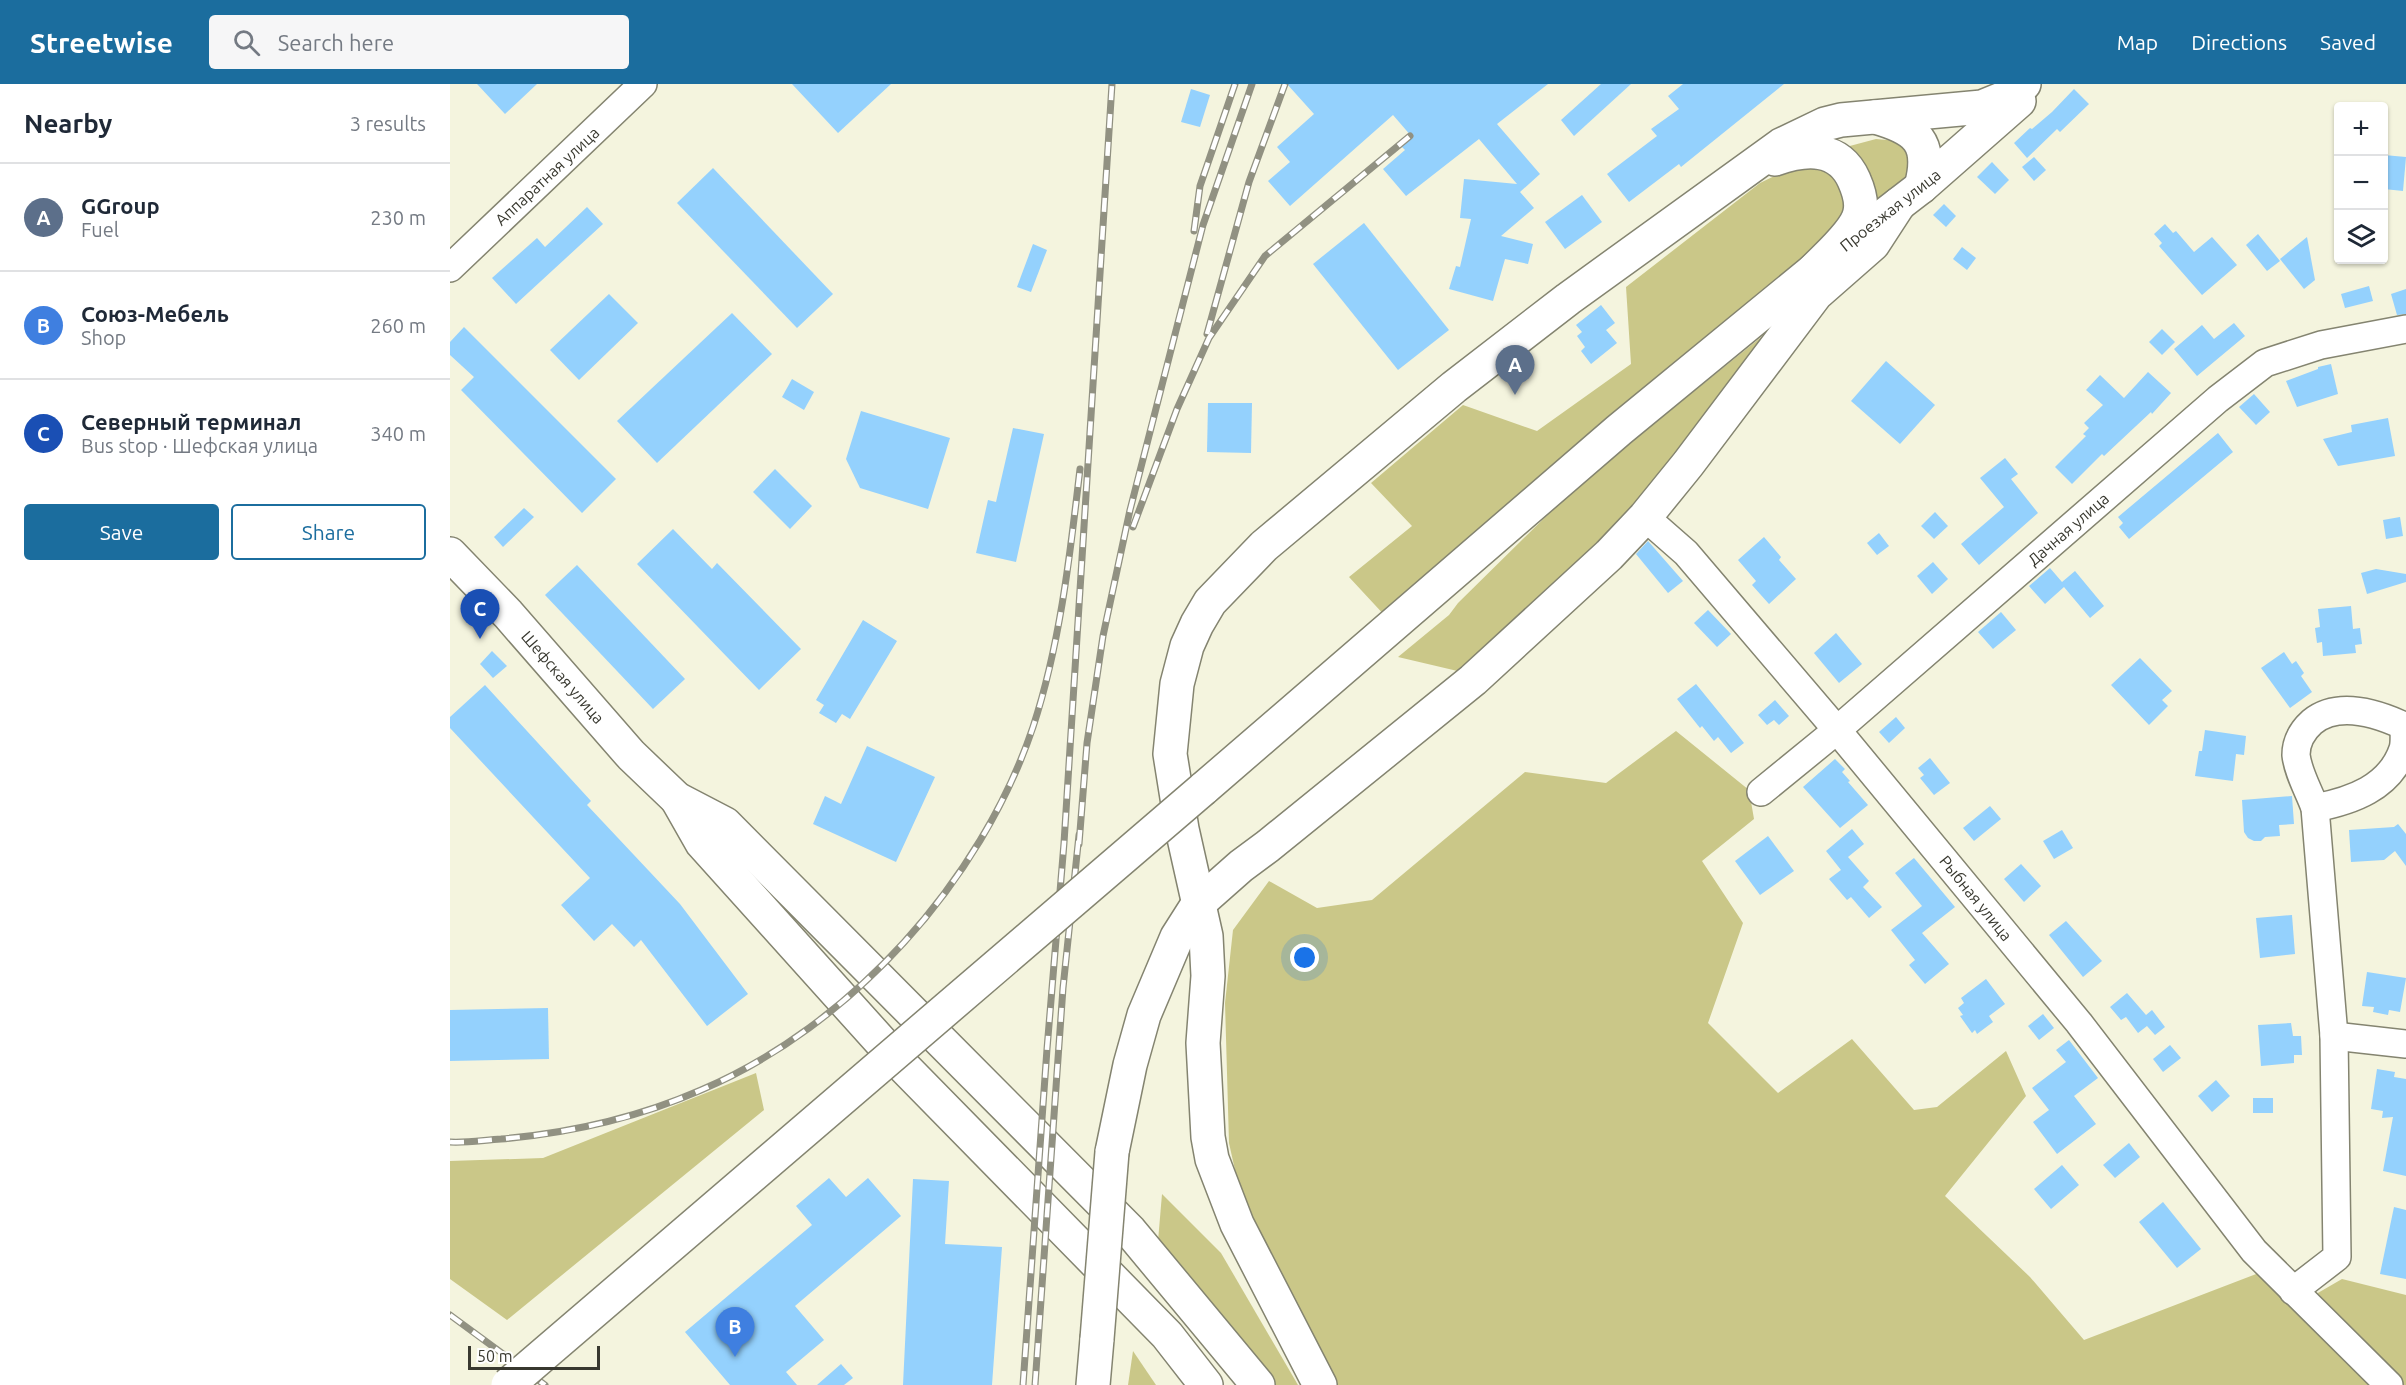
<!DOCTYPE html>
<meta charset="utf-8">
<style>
body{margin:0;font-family:Ubuntu,sans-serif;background:#f6f6f7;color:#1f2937}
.controls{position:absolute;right:18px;top:18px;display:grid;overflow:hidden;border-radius:6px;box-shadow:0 2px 4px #0004}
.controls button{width:54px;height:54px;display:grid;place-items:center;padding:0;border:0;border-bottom:2px solid #e0e1e3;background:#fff;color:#1f2937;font:30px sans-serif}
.scale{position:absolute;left:18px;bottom:15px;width:132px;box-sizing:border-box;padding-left:6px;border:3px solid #38382f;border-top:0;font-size:16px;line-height:21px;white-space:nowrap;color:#38382f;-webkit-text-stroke:4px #fff;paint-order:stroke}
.you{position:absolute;left:855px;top:874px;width:21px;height:21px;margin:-15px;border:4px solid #fff;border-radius:50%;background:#1a73e8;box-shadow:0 0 0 9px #1a73e833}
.badge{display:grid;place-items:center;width:39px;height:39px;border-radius:50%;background:#1b6d9e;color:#fff;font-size:20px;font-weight:700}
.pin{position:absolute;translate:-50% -50px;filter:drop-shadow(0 2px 3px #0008)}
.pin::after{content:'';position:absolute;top:32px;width:21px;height:18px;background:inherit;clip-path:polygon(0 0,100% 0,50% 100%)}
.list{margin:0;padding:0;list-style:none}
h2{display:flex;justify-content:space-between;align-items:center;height:78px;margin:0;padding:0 24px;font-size:26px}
h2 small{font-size:20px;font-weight:400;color:#747a83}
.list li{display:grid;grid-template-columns:39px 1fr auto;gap:18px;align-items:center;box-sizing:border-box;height:108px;padding:0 24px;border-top:2px solid #e0e1e3}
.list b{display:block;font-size:22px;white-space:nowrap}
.list p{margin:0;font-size:20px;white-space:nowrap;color:#747a83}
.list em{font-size:20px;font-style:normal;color:#747a83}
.actions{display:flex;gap:12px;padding:18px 24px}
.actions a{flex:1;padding:14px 0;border:2px solid #1b6d9e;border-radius:6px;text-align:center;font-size:21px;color:#1b6d9e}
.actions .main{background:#1b6d9e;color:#fff}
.icon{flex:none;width:33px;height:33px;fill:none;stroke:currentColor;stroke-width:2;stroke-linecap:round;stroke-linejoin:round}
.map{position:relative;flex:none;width:1956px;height:1301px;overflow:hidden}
header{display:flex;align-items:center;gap:36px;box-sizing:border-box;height:84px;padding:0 30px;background:#1b6d9e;color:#fff}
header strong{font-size:28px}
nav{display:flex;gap:33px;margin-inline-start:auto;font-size:21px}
.search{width:420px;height:54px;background:#f6f6f7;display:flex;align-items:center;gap:15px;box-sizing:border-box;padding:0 21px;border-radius:6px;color:#747a83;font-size:22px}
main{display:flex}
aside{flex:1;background:#fff}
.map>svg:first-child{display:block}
</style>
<header>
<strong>Streetwise</strong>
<div class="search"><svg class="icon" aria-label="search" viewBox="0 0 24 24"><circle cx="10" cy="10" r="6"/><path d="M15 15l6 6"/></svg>Search here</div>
<nav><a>Map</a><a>Directions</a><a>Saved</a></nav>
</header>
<main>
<aside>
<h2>Nearby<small>3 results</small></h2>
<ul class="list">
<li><span class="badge" style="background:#5c6f8a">A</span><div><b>GGroup</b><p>Fuel</p></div><em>230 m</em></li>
<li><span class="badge" style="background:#3f7fe0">B</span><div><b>Союз-Мебель</b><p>Shop</p></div><em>260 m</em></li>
<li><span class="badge" style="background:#1a4fb4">C</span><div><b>Северный терминал</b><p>Bus stop · Шефская улица</p></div><em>340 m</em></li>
</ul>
<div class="actions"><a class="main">Save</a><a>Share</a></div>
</aside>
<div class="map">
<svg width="1956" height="1301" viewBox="0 0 1956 1301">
<rect width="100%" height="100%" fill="#f4f4de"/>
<g fill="#cac788">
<polygon points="1426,55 1448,57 1462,67 1463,83 1450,103 1421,123 1396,63"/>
<path d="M1367 79C1395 99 1398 111 1390 144L937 534 899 493 962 442 921 399 1013 321 1087 347 1181 280 1176 203 1310 99 1343 83Z"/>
<polygon points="1325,242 1218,390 1016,589 948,573 999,531 1008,519 1130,399"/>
<polygon points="1226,647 1299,706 1304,735 1252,777 1293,839 1258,939 1328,1009 1402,955 1464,1026 1487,1023 1556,967 1576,1012 1495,1112 1580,1193 1634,1256 1814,1187 1854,1217 1892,1195 1956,1211 1956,1301 887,1301 793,1122 779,1059 775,919 783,846 819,797 867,824 922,816 1075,688 1156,699"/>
<polygon points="306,989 314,1026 57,1236 0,1195 0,1077 93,1074"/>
<polygon points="712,1110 771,1169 848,1301 815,1301 707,1169"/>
<polygon points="683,1267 706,1301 678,1301"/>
</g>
<g fill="#94d1fd">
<polygon points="27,0 87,0 55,30"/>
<polygon points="342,0 441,0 388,49"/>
<polygon points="837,0 1098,0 1047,40 1090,90 1070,108 1084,124 1051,152 1083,160 1078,180 1055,175 1043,217 999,205 1006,182 1010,183 1021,135 1010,134 1014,95 1067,100 1029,55 956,112 933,85 955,66 951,62 962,53 943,31 840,122 818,97 840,78 827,63 864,30"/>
<polygon points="1151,0 1181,0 1124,52 1111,36"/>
<polygon points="1233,0 1334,0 1231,83 1229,80 1179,118 1157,90 1207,52 1201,45 1229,25 1218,12"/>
<polygon points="741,5 760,11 750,43 731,38"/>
<polygon points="1624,5 1639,20 1610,48 1607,45 1577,74 1564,59 1580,44 1582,45 1602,28"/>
<polygon points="1934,71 1956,73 1953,107 1934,105"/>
<polygon points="1584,73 1596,86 1584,97 1572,83"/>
<polygon points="1542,78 1559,96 1545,110 1527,93"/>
<polygon points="263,84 383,210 347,244 227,119"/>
<polygon points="1132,111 1152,138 1115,165 1095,138"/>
<polygon points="1494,120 1506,132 1496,143 1483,131"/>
<polygon points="137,123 153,140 66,220 42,194 87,154 95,163"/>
<polygon points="914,139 999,246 948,286 863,180"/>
<polygon points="1715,140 1723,149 1726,147 1744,168 1762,153 1787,181 1752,211 1709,162 1712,159 1704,150"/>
<polygon points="1808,150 1830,177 1817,187 1796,161"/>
<polygon points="1857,153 1865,196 1854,205 1830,175"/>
<polygon points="583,160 597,166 581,208 567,203"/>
<polygon points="1512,163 1526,174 1517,186 1503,175"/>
<polygon points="1919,202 1923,217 1895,224 1891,210"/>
<polygon points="1956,205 1956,230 1947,231 1941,210"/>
<polygon points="159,210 188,239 129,296 100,266"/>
<polygon points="1151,221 1165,239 1156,246 1167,259 1141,280 1131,267 1135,263 1127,252 1132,248 1126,241"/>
<polygon points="282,229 322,270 207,379 167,337"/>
<polygon points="1784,239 1795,252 1747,292 1724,265 1752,241 1764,255"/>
<polygon points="14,243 166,395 132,429 11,306 24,293 0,271 0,258"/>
<polygon points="1712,245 1725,258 1712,271 1699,258"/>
<polygon points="1436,277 1485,321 1450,360 1401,317"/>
<polygon points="1881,280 1888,310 1847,323 1836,297 1868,285 1868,283"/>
<polygon points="1698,288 1721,309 1702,330 1701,328 1654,372 1652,370 1622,400 1605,383 1636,352 1633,350 1639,344 1634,339 1653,321 1636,306 1650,291 1674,314"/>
<polygon points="342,295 364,308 354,326 332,313"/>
<polygon points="1804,310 1820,328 1806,341 1789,323"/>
<polygon points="758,319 802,319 801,369 757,368"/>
<polygon points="411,327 500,354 478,425 410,404 396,375"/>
<polygon points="1938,334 1945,372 1888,382 1873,355 1902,348 1901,341"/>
<polygon points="563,344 594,350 566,478 526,469 538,416 546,418"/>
<polygon points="1768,349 1783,368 1679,455 1669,443 1673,439 1668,433"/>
<polygon points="1555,374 1568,390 1561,395 1588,429 1529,481 1511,460 1554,423 1530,394"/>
<polygon points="325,385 362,422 340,445 303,408"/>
<polygon points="74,424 84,433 53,463 44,453"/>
<polygon points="1485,428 1498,442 1484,455 1471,442"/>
<polygon points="1950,433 1953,452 1936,455 1933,436"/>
<polygon points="223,445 262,485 267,479 351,565 309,606 187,480"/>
<polygon points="1429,449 1439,462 1427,471 1417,459"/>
<polygon points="1314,453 1331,473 1329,476 1346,495 1319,520 1302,501 1306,497 1288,476"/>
<polygon points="1198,457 1233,497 1218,509 1186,470"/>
<polygon points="1483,478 1498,495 1482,510 1467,492"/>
<polygon points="127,481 235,595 203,625 95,511"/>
<polygon points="1600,484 1612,498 1625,487 1654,522 1640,534 1614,503 1595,520 1579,502"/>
<polygon points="1926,485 1956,490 1956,498 1917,510 1911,489"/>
<polygon points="1901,522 1903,545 1910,544 1912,560 1905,561 1906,569 1873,572 1872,558 1867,559 1865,544 1870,543 1868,525"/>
<polygon points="1258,526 1281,550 1267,563 1244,539"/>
<polygon points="1551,528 1566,546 1543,565 1528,548"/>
<polygon points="413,536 447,557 400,635 392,630 386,639 369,629 374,621 366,616"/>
<polygon points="1386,549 1412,580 1389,599 1364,569"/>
<polygon points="42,567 57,582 43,594 30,580"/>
<polygon points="1834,568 1842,580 1846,577 1854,589 1851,592 1862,608 1840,624 1811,584"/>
<polygon points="1690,574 1722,607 1712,616 1718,622 1699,641 1661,601"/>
<polygon points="1246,600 1294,659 1281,669 1268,653 1264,657 1252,642 1250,644 1227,615"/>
<polygon points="35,601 141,717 137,721 230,820 298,910 257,942 191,856 184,863 162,840 144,857 111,821 140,794 0,644 0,633"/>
<polygon points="1325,616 1339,632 1329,641 1324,636 1317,641 1308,631"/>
<polygon points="1446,633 1455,644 1439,659 1429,648"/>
<polygon points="1755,646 1796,652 1794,671 1786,670 1783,697 1745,692 1749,667 1752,667"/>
<polygon points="417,662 485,693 446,778 363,740 375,712 391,720"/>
<polygon points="1480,674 1500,699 1484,711 1470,694 1474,691 1468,684"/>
<polygon points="1385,675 1395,685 1392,688 1400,697 1398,698 1418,721 1390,744 1353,703"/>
<polygon points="1842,712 1844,740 1829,741 1830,752 1815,753 1811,757 1804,757 1798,754 1794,748 1792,716"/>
<polygon points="1540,722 1551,735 1524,757 1513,744"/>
<polygon points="1948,740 1956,750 1956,782 1945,767 1934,776 1901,778 1899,746 1944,743"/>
<polygon points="1402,745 1414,760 1398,773 1419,797 1413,803 1432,823 1419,834 1401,813 1397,816 1379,795 1391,786 1376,767"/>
<polygon points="1612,746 1623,764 1604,775 1593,757"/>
<polygon points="1318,752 1344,787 1310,811 1285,777"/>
<polygon points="1464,774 1505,823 1472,849 1499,880 1475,900 1459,881 1465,876 1441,846 1472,822 1445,789"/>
<polygon points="1571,780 1591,802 1574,818 1554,795"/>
<polygon points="1842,831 1845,870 1810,874 1806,834"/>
<polygon points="1616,837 1652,877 1633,893 1599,851"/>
<polygon points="1917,888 1956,894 1950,928 1939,926 1938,931 1923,928 1924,923 1912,922"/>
<polygon points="1536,895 1555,920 1539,932 1543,938 1527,950 1525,946 1522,949 1510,932 1513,931 1508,924 1514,919 1511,914"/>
<polygon points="1677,909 1696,931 1702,926 1715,943 1705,951 1697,942 1688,949 1676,933 1671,936 1660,923"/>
<polygon points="98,924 99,975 0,977 0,926"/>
<polygon points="1593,930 1604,944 1589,956 1578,942"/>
<polygon points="1841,939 1843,952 1851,952 1852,971 1844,971 1844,979 1811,982 1808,941"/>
<polygon points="1619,956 1648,994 1624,1012 1646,1040 1607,1070 1583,1038 1599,1026 1582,1004 1616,978 1606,966"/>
<polygon points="1720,961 1731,974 1713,988 1703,975"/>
<polygon points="1927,985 1945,988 1944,993 1956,995 1956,1092 1933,1087 1943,1033 1932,1034 1933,1027 1921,1025"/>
<polygon points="1766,996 1780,1012 1762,1028 1748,1012"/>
<rect x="1803" y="1014" width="20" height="15"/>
<polygon points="1679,1059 1690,1073 1665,1094 1653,1081"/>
<polygon points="1612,1081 1629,1101 1601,1125 1584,1105"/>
<polygon points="379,1094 396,1113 418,1094 451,1132 345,1222 374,1256 336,1288 347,1301 280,1301 235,1248 362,1141 346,1122"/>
<polygon points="463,1095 499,1097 495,1160 552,1163 542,1301 453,1301"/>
<polygon points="1713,1118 1751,1165 1727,1184 1689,1138"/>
<polygon points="1944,1123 1956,1126 1956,1195 1930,1190"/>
<polygon points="391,1280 403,1294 394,1301 367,1301"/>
</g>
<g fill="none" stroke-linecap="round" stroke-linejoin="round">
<defs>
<g id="minor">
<polyline points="0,184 193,0"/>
<polyline points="1195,433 1236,469 1387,646 1629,939 1804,1167 1939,1301"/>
<polyline points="1311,708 1387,646 1768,315 1815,279 1871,261 1956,245"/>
<path d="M1865 724C1901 717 1940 704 1953 665 1955 658 1954 649 1954 642"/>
<polyline points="1884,952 1956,960"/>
<path d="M1843 1207 1887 1173 1884 952 1865 724C1859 707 1848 689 1846 671 1846 658 1852 647 1862 638 1888 617 1926 629 1954 642"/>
</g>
<g id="major">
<path d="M1425 33C1467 45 1483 58 1471 103"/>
<path d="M1325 75C1356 64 1389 62 1404 96 1408 105 1412 118 1410 128 1407 147 1377 172 1364 186"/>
<polyline points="1432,133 1471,103 1569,17"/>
<polyline points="0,470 58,530 181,671 227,715 275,740 680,1147 808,1301"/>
<polyline points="753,705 1169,346 1375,177"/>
<polyline points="227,715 252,759 450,979 717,1251 756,1301"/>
<polyline points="662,1068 680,981 694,931 727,853 748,820 791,782 818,762 1023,596 1159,471 1195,433 1238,380 1366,210 1423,160 1449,120"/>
<polyline points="643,1301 647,1255"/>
<polyline points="870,1301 787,1140 762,1075 758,1053 753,959 758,892 756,852 732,745 720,670 727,600 737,562 747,540 760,518 814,462 1004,303 1118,215 1331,61 1375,40 1391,36 1532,23 1554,14 1574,0"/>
</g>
</defs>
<use href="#minor" stroke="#848470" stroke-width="30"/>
<use href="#major" stroke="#848470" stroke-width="36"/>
<use href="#minor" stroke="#fff" stroke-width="27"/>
<use href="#major" stroke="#fff" stroke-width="33"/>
<defs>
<g id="rail">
<polyline points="744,147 750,102 785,0"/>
<polyline points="757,250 799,98 835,0"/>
<polyline points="683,443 727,325 759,254 815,172 960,52"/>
<polyline points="629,760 637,659 653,552 680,426 753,141 802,0"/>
<path d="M0 1058C17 1059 34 1056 51 1055 120 1049 187 1034 251 1006 401 942 531 798 583 643 610 561 620 471 630 385"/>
<polyline points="0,1231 95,1301"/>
<polyline points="573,1301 597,965 614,759 662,0"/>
<polyline points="585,1301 613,904 629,751"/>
</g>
</defs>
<use href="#rail" stroke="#919182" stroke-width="7"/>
<use href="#rail" stroke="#fff" stroke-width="4.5" stroke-dasharray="14" stroke-linecap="butt"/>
<defs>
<g id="major-bridge">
<polyline points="647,1255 662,1068"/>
<polyline points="58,1301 753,705"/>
</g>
</defs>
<use href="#major-bridge" stroke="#848470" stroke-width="36" stroke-linecap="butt"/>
<use href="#major-bridge" stroke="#fff" stroke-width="33"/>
</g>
<g text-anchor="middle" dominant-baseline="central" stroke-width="4.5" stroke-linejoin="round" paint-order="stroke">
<g font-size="16" fill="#38382f" stroke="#fff">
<text transform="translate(97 92) rotate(-43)">Аппаратная улица</text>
<text transform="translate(1440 126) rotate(-38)">Проезжая улица</text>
<text transform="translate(1618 445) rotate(-41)">Дачная улица</text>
<text transform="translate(113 593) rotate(49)">Шефская улица</text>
<text transform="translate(1526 814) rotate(51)">Рыбная улица</text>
</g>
</g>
</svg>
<div class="controls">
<button>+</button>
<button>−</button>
<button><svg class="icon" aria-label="layers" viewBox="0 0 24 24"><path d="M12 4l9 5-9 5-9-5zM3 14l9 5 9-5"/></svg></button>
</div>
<div class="scale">50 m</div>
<div class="you"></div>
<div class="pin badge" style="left:1065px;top:311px;background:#5c6f8a">A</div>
<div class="pin badge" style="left:285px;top:1273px;background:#3f7fe0">B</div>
<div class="pin badge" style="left:30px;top:555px;background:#1a4fb4">C</div>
</div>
</main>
